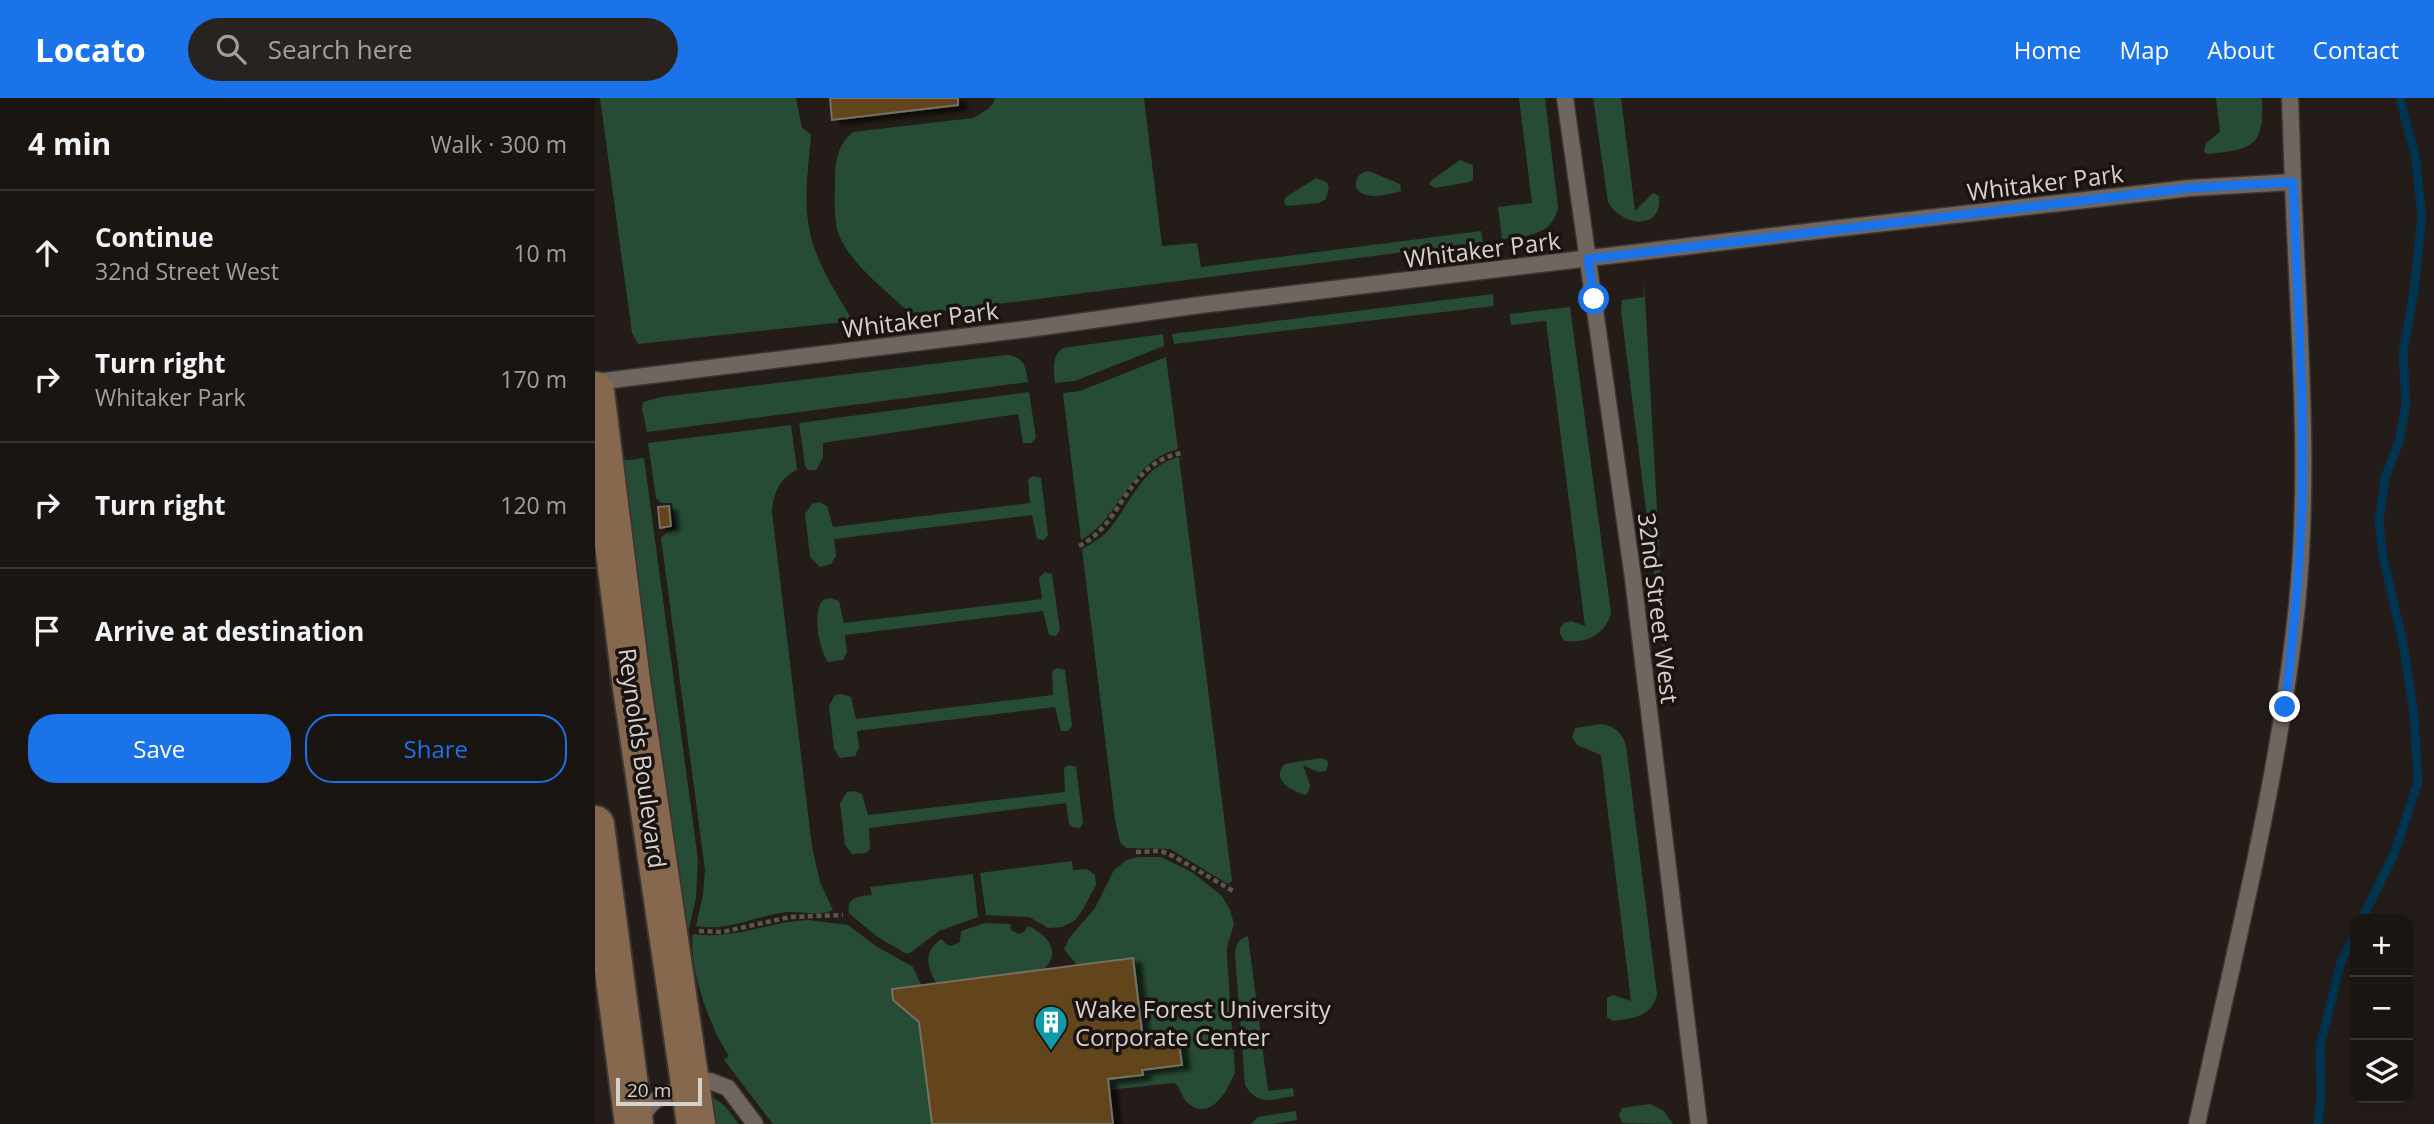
<!DOCTYPE html>
<meta charset="utf-8">
<style>
body{margin:0;font-family:"Open Sans",sans-serif;background:#282220;color:#f1f3f6}
.controls{position:absolute;right:21px;bottom:21px;display:grid;overflow:hidden;border-radius:14px;box-shadow:0 7px 28px #0002}
.controls button{width:63px;height:63px;display:grid;place-items:center;padding:0;border:0;border-bottom:2px solid #393432;background:#1b1512;color:#f1f3f6;font:35px sans-serif}
.scale{position:absolute;left:21px;bottom:18px;width:86px;box-sizing:border-box;padding-left:7px;border:4px solid #d7d1ce;border-top:0;font-size:19px;line-height:24px;white-space:nowrap;color:#d7d1ce;-webkit-text-stroke:5px #1b130f;paint-order:stroke}
.stop{position:absolute;width:21px;height:21px;margin:-16px;border:5px solid #1a73e8;border-radius:50%;background:#fff}
.stop.end{background:#1a73e8;border-color:#fff;box-shadow:0 2px 7px #0008}
.list{margin:0;padding:0;list-style:none}
h2{display:flex;justify-content:space-between;align-items:center;height:91px;margin:0;padding:0 28px;font-size:30px}
h2 small{font-size:23px;font-weight:400;color:#a09f9f}
.list li{display:grid;grid-template-columns:46px 1fr auto;gap:21px;align-items:center;box-sizing:border-box;height:126px;padding:0 28px;border-top:2px solid #393432}
.list b{display:block;font-size:26px;white-space:nowrap}
.list p{margin:0;font-size:23px;white-space:nowrap;color:#a09f9f}
.list em{font-size:23px;font-style:normal;color:#a09f9f}
.actions{display:flex;gap:14px;padding:21px 28px}
.actions a{flex:1;padding:16px 0;border:2px solid #1a73e8;border-radius:28px;text-align:center;font-size:24px;color:#1a73e8}
.actions .main{background:#1a73e8;color:#fff}
.icon{flex:none;width:38px;height:38px;fill:none;stroke:currentColor;stroke-width:2;stroke-linecap:round;stroke-linejoin:round}
.map{position:relative;flex:none;width:1839px;height:1026px;overflow:hidden}
header{display:flex;align-items:center;gap:42px;box-sizing:border-box;height:98px;padding:0 35px;background:#1a73e8;color:#fff}
header strong{font-size:33px}
nav{display:flex;gap:38px;margin-inline-start:auto;font-size:24px}
.search{width:490px;height:63px;background:#282220;display:flex;align-items:center;gap:18px;box-sizing:border-box;padding:0 24px;border-radius:38px;color:#a09f9f;font-size:26px}
main{display:flex}
aside{flex:1;background:#1b1512}
.map>svg:first-child{display:block}
</style>
<header>
<strong>Locato</strong>
<div class="search"><svg class="icon" aria-label="search" viewBox="0 0 24 24"><circle cx="10" cy="10" r="6"/><path d="M15 15l6 6"/></svg>Search here</div>
<nav><a>Home</a><a>Map</a><a>About</a><a>Contact</a></nav>
</header>
<main>
<aside>
<h2>4 min<small>Walk · 300 m</small></h2>
<ul class="list">
<li><svg class="icon" aria-label="ahead" viewBox="0 0 24 24"><path d="M12 20V5M6 11l6-6 6 6"/></svg><div><b>Continue</b><p>32nd Street West</p></div><em>10 m</em></li>
<li><svg class="icon" aria-label="right" viewBox="0 0 24 24"><path d="M7 20v-9h11M14 6l5 5-5 5"/></svg><div><b>Turn right</b><p>Whitaker Park</p></div><em>170 m</em></li>
<li><svg class="icon" aria-label="right" viewBox="0 0 24 24"><path d="M7 20v-9h11M14 6l5 5-5 5"/></svg><div><b>Turn right</b></div><em>120 m</em></li>
<li><svg class="icon" aria-label="arrive" viewBox="0 0 24 24"><path d="M6 21V4h12l-3 4 3 4H6"/></svg><div><b>Arrive at destination</b></div></li>
</ul>
<div class="actions"><a class="main">Save</a><a>Share</a></div>
</aside>
<div class="map">
<svg width="1839" height="1026" viewBox="0 0 1839 1026">
<defs>
<filter id="shadow"><feDropShadow dx="8" dy="4.5" stdDeviation="2" flood-color="#0009"/></filter>
</defs>
<rect width="100%" height="100%" fill="#241c18"/>
<g fill="#274c36">
<path d="M5 0H201L207 30 216 36C214 64 209 95 213 123 217 159 240 193 258 223L43 246 37 235Z"/>
<path d="M400 0H549L567 148 602 145 606 169 886 133 888 144 317 217C294 195 256 167 244 137 238 120 240 100 240 82 240 63 243 46 258 34L378 20C386 15 398 10 400 0Z"/>
<path d="M924 0H950L963 109C957 138 932 138 907 141L903 109 937 105Z"/>
<path d="M998 0H1026L1040 113 1058 95 1064 98C1068 134 1026 128 1013 104Z"/>
<path d="M1621 0H1667C1669 49 1659 51 1613 56L1609 54 1611 45 1625 34Z"/>
<polygon points="865,62 878,67 878,81 875,84 840,90 834,86 837,82"/>
<path d="M774 73 805 86 806 93C792 97 770 103 761 90 760 80 764 74 774 73Z"/>
<polygon points="721,80 731,84 734,89 731,101 724,105 691,108 689,103 691,99"/>
<polygon points="1048,180 1050,199 1071,570 1026,213 1027,202 1049,199"/>
<polygon points="898,196 899,208 579,246 577,236"/>
<path d="M975 209 1016 515C1010 537 992 545 970 543 964 537 963 531 969 525L976 523 990 528 951 223 916 227 915 216Z"/>
<path d="M568 236 569 248 480 283 460 285C459 271 456 259 468 250Z"/>
<path d="M411 257C429 258 431 269 433 284L52 334 47 310 48 304 66 299Z"/>
<path d="M571 259 583 351C534 363 526 420 486 442L468 295 485 293Z"/>
<polygon points="434,294 441,340 436,345 428,345 423,316 228,345 228,360 221,372 213,372 210,368 204,325"/>
<path d="M196 327 202 372C185 379 178 396 177 414L217 749 225 784 238 812C225 819 208 813 194 814 160 817 136 834 101 828L108 797 110 772 66 440 73 433 81 431 77 405H66L61 400 53 345Z"/>
<path d="M584 359 637 783 633 786 575 751 531 750 525 744 520 722 487 451C495 446 503 442 510 436 534 411 545 368 584 359Z"/>
<polygon points="49,360 103,762 101,800 92,838 24,363"/>
<polygon points="438,378 446,380 453,437 449,442 442,441 437,417 239,441 241,458 236,466 225,469 215,459 210,416 217,406 224,404 232,408 238,429 435,405 433,381"/>
<path d="M450 474 457 476 465 532 461 538 454 537 448 513 250 537 252 554 248 562 233 564C224 553 217 512 228 502L235 500 244 503 249 525 447 501 444 480Z"/>
<polygon points="462,570 470,572 477,628 473,633 466,633 460,609 262,633 264,650 260,658 245,660 239,651 234,608 240,597 247,596 256,599 261,621 458,597 457,573"/>
<path d="M1007 626C1019 628 1027 635 1031 647L1062 896C1057 919 1039 920 1018 923L1012 919V900L1018 897 1036 903 1006 657 982 647 977 639 980 630Z"/>
<path d="M726 660 732 662 733 666 731 673 723 674 708 667 715 687 713 695 710 697C696 693 675 681 690 666Z"/>
<polygon points="474,667 481,669 488,725 485,730 477,729 474,726 471,705 274,730 275,751 271,755 257,756 250,747 245,705 252,694 259,693 267,696 273,717 470,694 469,670"/>
<path d="M543 759H566L597 774 627 798 635 812 639 826 632 849V858L640 974C634 991 615 1025 593 1005 587 1000 586 992 581 986L577 985 514 992 513 981 548 977 547 972 586 967 583 938 548 942 537 860 482 867 469 851 475 839 500 810 519 772 532 762Z"/>
<polygon points="477,763 478,772 492,771 500,777 501,787 487,813 480,822 467,829 453,830 434,819 391,817 385,775"/>
<path d="M378 776 383 819 344 833 315 855H310L281 838 254 815C251 799 265 798 277 797L275 789Z"/>
<path d="M213 822 253 827 281 848 318 869 326 887 297 891 298 902 324 924 337 1026H178L129 962 134 958C115 930 93 869 98 836 138 842 172 824 213 822Z"/>
<path d="M390 825 415 826 416 832 424 836 429 834 433 828C452 836 467 854 449 871L341 885C332 868 328 854 346 841L351 846 356 848 365 844 366 833Z"/>
<path d="M653 838 673 993 698 990 699 998C677 1001 663 1009 650 987L640 856C641 846 643 841 653 838Z"/>
<path d="M114 999C127 1001 136 1016 144 1026H114Z"/>
<polygon points="1055,1006 1069,1013 1078,1026 1027,1025 1024,1017 1027,1010"/>
<polygon points="701,1013 702,1022 677,1026 656,1026 663,1019"/>
</g>
<g fill="none" stroke-linecap="round" stroke-linejoin="round">
<g stroke="#003450" stroke-width="9">
<polyline points="1767,821 1800,754 1823,684 1819,617 1809,550 1788,458 1784,425 1790,380 1804,344 1811,306 1808,255 1819,193 1827,118 1820,57 1805,0"/>
<polyline points="1723,1026 1726,1001 1725,949 1746,864 1760,835"/>
</g>
</g>
<g fill="#64451a" stroke="#766f66" stroke-width="2" filter="url(#shadow)">
<polygon points="235,0 363,0 363,7 237,22"/>
<polygon points="74,408 76,428 65,430 63,409"/>
<polygon points="538,860 548,942 583,938 587,967 547,972 548,977 513,981 518,1026 337,1026 324,924 298,902 297,891"/>
</g>
<g fill="none" stroke-linecap="round" stroke-linejoin="round">
<defs>
<g id="service">
<polyline points="970,0 1038,480 1104,1026"/>
<polyline points="0,284 440,230 605,207 1228,132 1595,90 1698,84 1695,0"/>
<path d="M46 1022C57 992 89 993 115 983L133 990 160 1026"/>
<path d="M1602 1026C1639 854 1684 682 1702 507 1716 367 1703 224 1698 84"/>
</g>
<g id="secondary">
<polyline points="0,293 36,583 101,1026"/>
<polyline points="0,727 39,1026"/>
</g>
</defs>
<use href="#service" stroke="#3d3734" stroke-width="19"/>
<use href="#secondary" stroke="#3d3734" stroke-width="42"/>
<g stroke="#5d5552" stroke-width="4.5" stroke-dasharray="5 3.5" stroke-linecap="butt">
<path d="M484 448C529 426 530 365 587 355"/>
<polyline points="541,754 566,753 578,758 638,793"/>
<polyline points="104,833 127,834 195,819 248,817"/>
</g>
<use href="#service" stroke="#706660" stroke-width="16"/>
<use href="#secondary" stroke="#86684f" stroke-width="38"/>
</g>
<g fill="none" stroke-linecap="round" stroke-linejoin="round">
<path stroke="#1a73e8" stroke-width="9" d="M999 201 993 161 1595 90 1698 84C1702 190 1709 296 1707 402 1705 472 1698 540 1690 609"/>
</g>
<defs>
<symbol id="building-pin" viewBox="-11 -11 22 30"><path d="M0 17L-7.5 6A9.5 9.5 0 1 1 7.5 6Z" fill="#0f9aa8" stroke="#1b130f"/><path d="M-4-6H4V6H1V3H-1V6H-4ZM-2.5-4.3h1.7v1.8h-1.7ZM.8-4.3h1.7v1.8H.8ZM-2.5-1h1.7V.8h-1.7ZM.8-1h1.7V.8H.8Z" fill="#fff"/></symbol>
</defs>
<g fill-rule="evenodd">
<use href="#building-pin" x="437" y="905" width="38" height="52"/>
</g>
<g text-anchor="middle" dominant-baseline="central" stroke-width="7" stroke-linejoin="round" paint-order="stroke">
<g font-size="24" fill="#d7d1ce" stroke="#1b130f">
<text transform="translate(1450 84) rotate(-7)">Whitaker Park</text>
<text transform="translate(887 151) rotate(-7)">Whitaker Park</text>
<text transform="translate(325 221) rotate(-7)">Whitaker Park</text>
<text transform="translate(1064 510) rotate(83)">32nd Street West</text>
<text transform="translate(48 660) rotate(82)">Reynolds Boulevard</text>
</g>
<g font-size="24" fill="#d7d1ce" stroke="#1b130f" text-anchor="start">
<text x="480" y="910">Wake Forest University<tspan x="480" dy="28">Corporate Center</tspan></text>
</g>
</g>
</svg>
<div class="controls">
<button>+</button>
<button>−</button>
<button><svg class="icon" aria-label="layers" viewBox="0 0 24 24"><path d="M12 4l9 5-9 5-9-5zM3 14l9 5 9-5"/></svg></button>
</div>
<div class="scale">20 m</div>
<div class="stop" style="left:999px;top:201px"></div>
<div class="stop end" style="left:1690px;top:609px"></div>
</div>
</main>
